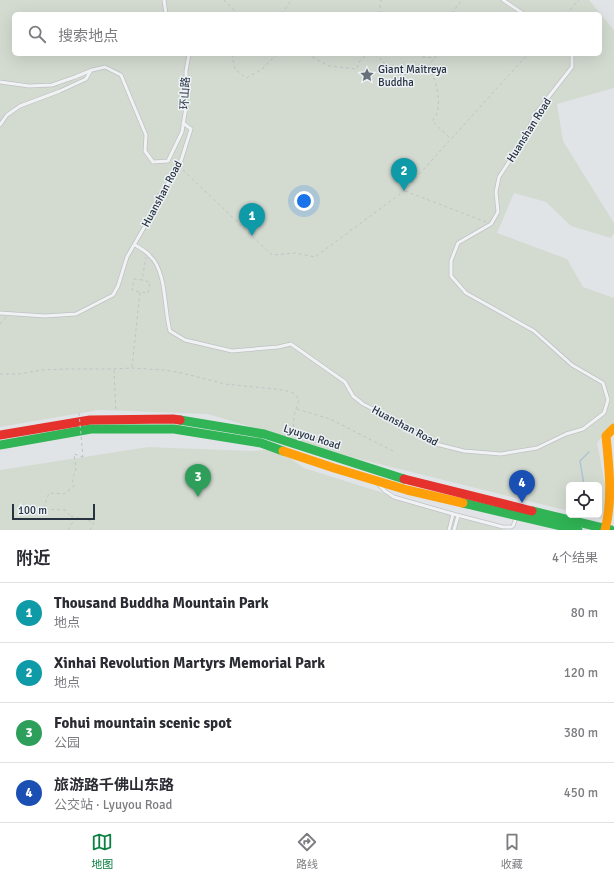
<!DOCTYPE html>
<html lang="zh">
<meta charset="utf-8">
<style>
body{margin:0;font-family:Signika,"Noto Sans SC",sans-serif;background:#f7f7f7;color:#2b2b33}
.controls{position:absolute;right:12px;bottom:12px;display:grid;overflow:hidden;border-radius:6px;box-shadow:0 4px 16px #0002}
.controls button{width:36px;height:36px;display:grid;place-items:center;padding:0;border:0;border-bottom:1px solid #e1e1e2;background:#fff;color:#2b2b33;font:20px sans-serif}
.scale{position:absolute;left:12px;bottom:10px;width:83px;box-sizing:border-box;padding-left:4px;border:2px solid #273340;border-top:0;font-size:11px;line-height:14px;white-space:nowrap;color:#273340;-webkit-text-stroke:3px #eef2f6;paint-order:stroke}
.you{position:absolute;left:304px;top:201px;width:14px;height:14px;margin:-10px;border:3px solid #fff;border-radius:50%;background:#1a73e8;box-shadow:0 0 0 6px #1a73e833}
.badge{display:grid;place-items:center;width:26px;height:26px;border-radius:50%;background:#0b8043;color:#fff;font-size:13px;font-weight:700}
.pin{position:absolute;translate:-50% -33px;filter:drop-shadow(0 1px 2px #0008)}
.pin::after{content:'';position:absolute;top:21px;width:14px;height:12px;background:inherit;clip-path:polygon(0 0,100% 0,50% 100%)}
.list{margin:0;padding:0;list-style:none}
h2{display:flex;justify-content:space-between;align-items:center;height:52px;margin:0;padding:0 16px;font-size:17px}
h2 small{font-size:13px;font-weight:400;color:#7c7c81}
.list li{display:grid;grid-template-columns:26px 1fr auto;gap:12px;align-items:center;box-sizing:border-box;height:60px;padding:0 16px;border-top:1px solid #e1e1e2}
.list b{display:block;font-size:15px;white-space:nowrap}
.list p{margin:0;font-size:13px;white-space:nowrap;color:#7c7c81}
.list em{font-size:13px;font-style:normal;color:#7c7c81}
.icon{flex:none;width:22px;height:22px;fill:none;stroke:currentColor;stroke-width:2;stroke-linecap:round;stroke-linejoin:round}
.map{position:relative;flex:none;width:614px;height:530px;overflow:hidden}
.search{position:absolute;background:#fff;box-shadow:0 4px 16px #0002;left:12px;right:12px;top:12px;height:44px;display:flex;align-items:center;gap:10px;box-sizing:border-box;padding:0 14px;border-radius:6px;color:#7c7c81;font-size:15px}
.sheet{height:292px;background:#fff}
nav{display:flex;justify-content:space-around;align-items:center;box-sizing:border-box;height:56px;border-top:1px solid #e1e1e2;background:#fff;font-size:11px;color:#7c7c81}
nav a{display:grid;justify-items:center;gap:2px}
nav .on{color:#0b8043}
.map>svg:first-child{display:block}
</style>
<div class="map">
<svg width="614" height="530" viewBox="0 0 614 530">
<rect width="100%" height="100%" fill="#e1e4e7"/>
<g fill="#d3dbd1" fill-rule="evenodd">
<path d="M0 0H589L614 30V88L557 104 563 141 614 223V233L611 238 571 226 546 202 514 193 497 233 567 259 583 287 614 298V424L608 428 597 443 610 511 605 520 584 515H599V485H569V511L355 458 208 414 99 410 0 427ZM14 14H600V54H14Z"/>
<polygon points="148,447 252,451 277,449 304,468 479,523 506,530 0,530 0,470"/>
</g>
<g fill="none" stroke-linecap="round" stroke-linejoin="round">
<polyline stroke="#aec4d3" stroke-width="1.5" points="584,485 580,461 589,452"/>
<defs>
<g id="lane">
<polyline points="164,0 166,14"/>
<polyline points="503,0 524,14"/>
<polyline points="0,82 29,86 52,85 75,77 92,70 105,67 121,75 146,135 145,151 153,162 168,161 182,132 186,107 186,71 189,54"/>
<polyline points="0,125 7,115 20,106 60,91 86,79 90,72"/>
<path d="M135 245C140 248 146 251 150 256 167 271 164 311 170 331L185 340 232 351 278 347 291 344 345 382 353 396 363 404 387 416 436 444 464 451 501 454 537 448 566 434 583 429 604 413 608 400 603 383 572 365 534 331 466 293 451 276V261L458 243 491 224 498 212 496 192 499 177 522 142 536 113 572 67V54"/>
<polyline points="0,313 45,316 76,314 113,295 118,286 127,257 153,212 158,198 179,167 191,129 183,123"/>
<polyline points="379,485 385,491 394,497 453,514 503,527 511,527 513,526 516,518"/>
<polyline points="449,530 453,514"/>
<polyline points="454,530 458,516"/>
</g>
</defs>
<use href="#lane" stroke="#bfc2c5" stroke-width="4.5"/>
<g stroke="#c0c3c6" stroke-width="1" stroke-dasharray="3 3" stroke-linecap="butt">
<polyline points="224,0 238,14"/>
<polyline points="282,14 291,0"/>
<polyline points="379,14 381,0"/>
<polyline points="453,14 454,10 462,0"/>
<polyline points="566,14 579,0"/>
<polyline points="232,54 235,69 246,78 261,70 275,56 284,54"/>
<path d="M307 54 329 66 357 69C360 48 386 51 386 73H396L404 75 413 73 425 69 435 58"/>
<polyline points="417,54 422,57 435,58 437,54"/>
<path d="M428 67C436 78 441 99 437 113 436 116 434 119 432 121L451 139"/>
<polyline points="183,170 272,255 296,253 315,257 404,191 528,54"/>
<polyline points="405,191 486,222"/>
<polyline points="139,292 132,290 134,279 142,280 146,257"/>
<polyline points="0,324 6,317"/>
<polyline points="132,367 140,292 148,293 150,282 142,280"/>
<polyline points="114,370 116,412"/>
<polyline points="0,374 19,374 41,370 64,369 110,369 132,368 164,370 182,373 225,384 284,390 293,393 299,399 294,416 293,435"/>
<polyline points="297,409 330,419 395,452"/>
<polyline points="71,516 94,522 90,530"/>
<polyline points="68,530 74,520 65,510 43,509 49,493 64,494 74,486 72,480 76,469 74,454 83,457"/>
</g>
<use href="#lane" stroke="#f0f2f3" stroke-width="3"/>
<g stroke="#30b455" stroke-width="9">
<polyline points="180,420 264,434 404,479"/>
<polyline points="0,445 91,429 174,429 261,443 283,451"/>
<polyline points="463,503 578,530"/>
<polyline points="532,511 611,530"/>
</g>
<g stroke="#ff9f0a" stroke-width="9">
<polyline points="283,451 334,468 407,490 463,503"/>
<path d="M605 530C613 499 609 467 606 436L614 428"/>
</g>
<g stroke="#e5322d" stroke-width="9">
<polyline points="0,435 90,420 173,419 180,420"/>
<polyline points="404,479 532,511"/>
</g>
<polyline stroke="#c0c3c6" stroke-width="1" stroke-dasharray="3 3" stroke-linecap="butt" points="79,413 83,457"/>
</g>
<defs>
<symbol id="sight-bare" viewBox="-9 -9 18 18"><path d="M0-6L1.8-2.2L6-1.7L2.9 1.2L3.7 5.4L0 3.3L-3.7 5.4L-2.9 1.2L-6-1.7L-1.8-2.2Z" fill="#68717a" stroke="#eef2f6" stroke-width="2.5" paint-order="stroke"/></symbol>
</defs>
<g fill-rule="evenodd">
<use href="#sight-bare" x="357" y="65" width="20" height="20"/>
</g>
<g text-anchor="middle" dominant-baseline="central" stroke-width="3" stroke-linejoin="round" paint-order="stroke">
<g font-size="11" fill="#273340" stroke="#eef2f6" text-anchor="start">
<text x="378" y="69">Giant Maitreya<tspan x="378" dy="13">Buddha</tspan></text>
</g>
<g font-size="11" fill="#273340" stroke="#eef2f6">
<text transform="translate(185 93) rotate(-87)">环山路</text>
<text transform="translate(529 130) rotate(-58)">Huanshan Road</text>
<text transform="translate(162 194) rotate(-62)">Huanshan Road</text>
<text transform="translate(405 426) rotate(28)">Huanshan Road</text>
<text transform="translate(312 437) rotate(18)">Lyuyou Road</text>
</g>
</g>
</svg>
<div class="controls">
<button><svg class="icon" aria-label="locate" viewBox="0 0 24 24"><circle cx="12" cy="12" r="6"/><path d="M12 2v4M12 18v4M2 12h4M18 12h4"/></svg></button>
</div>
<div class="scale">100 m</div>
<div class="you"></div>
<div class="pin badge" style="left:252px;top:236px;background:#0f9aa8">1</div>
<div class="pin badge" style="left:404px;top:191px;background:#0f9aa8">2</div>
<div class="pin badge" style="left:198px;top:497px;background:#2e9e5b">3</div>
<div class="pin badge" style="left:522px;top:503px;background:#1a4fb4">4</div>
<div class="search"><svg class="icon" aria-label="search" viewBox="0 0 24 24"><circle cx="10" cy="10" r="6"/><path d="M15 15l6 6"/></svg>搜索地点</div>
</div>
<section class="sheet">
<h2>附近<small>4个结果</small></h2>
<ul class="list">
<li><span class="badge" style="background:#0f9aa8">1</span><div><b>Thousand Buddha Mountain Park</b><p>地点</p></div><em>80 m</em></li>
<li><span class="badge" style="background:#0f9aa8">2</span><div><b>Xinhai Revolution Martyrs Memorial Park</b><p>地点</p></div><em>120 m</em></li>
<li><span class="badge" style="background:#2e9e5b">3</span><div><b>Fohui mountain scenic spot</b><p>公园</p></div><em>380 m</em></li>
<li><span class="badge" style="background:#1a4fb4">4</span><div><b>旅游路千佛山东路</b><p>公交站 · Lyuyou Road</p></div><em>450 m</em></li>
</ul>
</section>
<nav>
<a class="on"><svg class="icon" aria-label="map" viewBox="0 0 24 24"><path d="M3 6l6-2 6 2 6-2v14l-6 2-6-2-6 2zM9 4v14M15 6v14"/></svg>地图</a>
<a><svg class="icon" aria-label="directions" viewBox="0 0 24 24"><path d="M12 3l9 9-9 9-9-9zM9 14v-3h6M13 9l2 2-2 2"/></svg>路线</a>
<a><svg class="icon" aria-label="saved" viewBox="0 0 24 24"><path d="M7 4h10v16l-5-4-5 4z"/></svg>收藏</a>
</nav>
